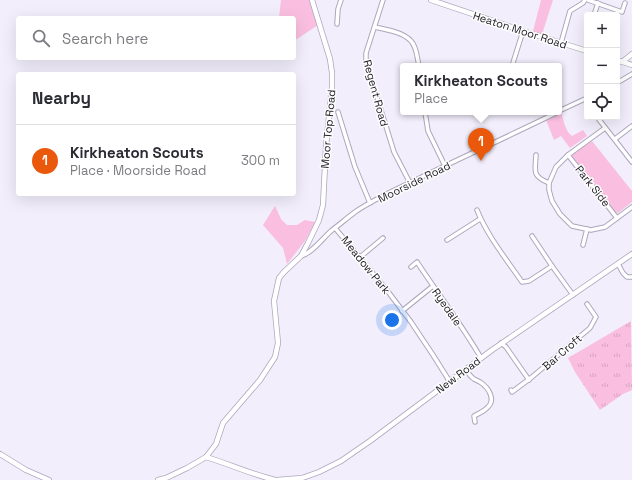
<!DOCTYPE html>
<meta charset="utf-8">
<style>
body{margin:0;font-family:"Space Grotesk",sans-serif;background:#f7f7f7;color:#2b2b33}
.controls{position:absolute;right:12px;top:12px;display:grid;overflow:hidden;border-radius:4px;box-shadow:0 4px 16px #0002}
.controls button{width:36px;height:36px;display:grid;place-items:center;padding:0;border:0;border-bottom:1px solid #e1e1e2;background:#fff;color:#2b2b33;font:20px sans-serif}
.you{position:absolute;left:392px;top:320px;width:14px;height:14px;margin:-10px;border:3px solid #fff;border-radius:50%;background:#1a73e8;box-shadow:0 0 0 6px #1a73e833}
.badge{display:grid;place-items:center;width:26px;height:26px;border-radius:50%;background:#ea580c;color:#fff;font-size:13px;font-weight:700}
.pin{position:absolute;translate:-50% -33px;filter:drop-shadow(0 1px 2px #0008)}
.pin::after{content:'';position:absolute;top:21px;width:14px;height:12px;background:inherit;clip-path:polygon(0 0,100% 0,50% 100%)}
.popup{position:absolute;left:400px;top:63px;width:162px;height:52px;box-sizing:border-box;display:grid;place-content:center;border-radius:4px;background:#fff;filter:drop-shadow(0 1px 3px #0005);font-size:13px;white-space:nowrap;color:#7c7c81}
.popup b{font-size:15px;color:#2b2b33}
.popup::after{content:'';position:absolute;left:50%;top:100%;margin-left:-8px;border:8px solid transparent;border-top-color:#fff}
.list{margin:0;padding:0;list-style:none}
h2{display:flex;justify-content:space-between;align-items:center;height:52px;margin:0;padding:0 16px;font-size:17px}
h2 small{font-size:13px;font-weight:400;color:#7c7c81}
.list li{display:grid;grid-template-columns:26px 1fr auto;gap:12px;align-items:center;box-sizing:border-box;height:72px;padding:0 16px;border-top:1px solid #e1e1e2}
.list b{display:block;font-size:15px;white-space:nowrap}
.list p{margin:0;font-size:13px;white-space:nowrap;color:#7c7c81}
.list em{font-size:13px;font-style:normal;color:#7c7c81}
.icon{flex:none;width:22px;height:22px;fill:none;stroke:currentColor;stroke-width:2;stroke-linecap:round;stroke-linejoin:round}
.map{position:relative;flex:none;width:632px;height:480px;overflow:hidden}
.search{position:absolute;background:#fff;box-shadow:0 4px 16px #0002;left:16px;top:16px;width:280px;height:44px;display:flex;align-items:center;gap:10px;box-sizing:border-box;padding:0 14px;border-radius:4px;color:#7c7c81;font-size:15px}
.panel{position:absolute;background:#fff;box-shadow:0 4px 16px #0002;left:16px;top:72px;width:280px;height:124px;border-radius:4px}
.map>svg:first-child{display:block}
</style>
<div class="map">
<svg width="632" height="480" viewBox="0 0 632 480">
<defs>
<pattern id="park-tufts" width="24" height="20" patternUnits="userSpaceOnUse"><rect width="24" height="20" fill="#fabfe0"/><path d="M3 7l-1-3M5 7V3M7 7l1-3M15 17l-1-3M17 17v-4M19 17l1-3" fill="none" stroke="#d6a4c0"/></pattern>
</defs>
<rect width="100%" height="100%" fill="#f2eefc"/>
<g fill="#fabfe0">
<polygon points="281,0 309,0 318,25 294,41 294,18 279,18"/>
<polygon points="541,0 553,0 543,31 546,36 533,31"/>
<path d="M561 112C564 121 565 131 572 136L583 130 587 136 570 148 561 136 554 140 546 120Z"/>
<polygon points="592,141 632,191 632,202 618,213 615,212 572,156 574,153"/>
<polygon points="275,206 281,219 287,225 297,225 305,220 315,222 305,241 287,264 283,248 263,225"/>
</g>
<polygon fill="url(#park-tufts)" points="631,321 632,390 623,394 600,410 575,372 568,358"/>
<g fill="none" stroke-linecap="round" stroke-linejoin="round">
<defs>
<g id="street">
<polyline points="383,0 366,53 366,62 394,152 410,183"/>
<polyline points="588,0 622,12 625,3"/>
<polyline points="594,15 598,3"/>
<polyline points="337,24 338,9 341,0"/>
<path d="M375 27C387 30 403 32 411 41 417 47 417 58 419 66"/>
<polyline points="561,43 570,11 583,3 585,0"/>
<polyline points="512,66 523,31"/>
<polyline points="617,83 632,74"/>
<polyline points="559,111 587,98"/>
<polyline points="338,112 355,167 370,203"/>
<polyline points="425,112 428,131 445,166"/>
<polyline points="597,117 632,162"/>
<polyline points="605,128 568,155 556,167 549,183 549,190 552,201 560,214 572,226 591,230 605,227 632,207"/>
<polyline points="615,139 632,126"/>
<path d="M536 155C535 172 532 176 549 183"/>
<polyline points="568,155 617,218"/>
<path d="M477 210C487 235 506 259 522 282L529 281 552 266"/>
<polyline points="335,228 386,289 411,322 433,355 450,382"/>
<polyline points="532,236 552,266 573,295"/>
<polyline points="447,240 480,219"/>
<polyline points="583,245 587,229"/>
<path d="M301 256C311 254 323 238 331 231 339 225 347 218 355 212 377 197 404 186 428 174 472 153 515 133 558 112"/>
<polyline points="359,258 383,238"/>
<polyline points="618,264 623,273 627,277 632,277"/>
<path d="M411 267 417 262C438 294 462 325 481 358"/>
<polyline points="402,311 433,286"/>
<polyline points="501,343 506,347 529,380"/>
<path d="M466 369C468 373 471 377 474 379 476 380 478 381 480 382 488 387 497 400 487 408 484 411 478 414 474 416L475 422"/>
<polyline points="511,390 512,392 532,377 590,328 596,317 587,304"/>
</g>
<g id="secondary">
<polyline points="431,0 523,31 587,51"/>
<polyline points="617,60 632,65"/>
<polyline points="622,62 632,54"/>
<polyline points="0,454 26,470 49,480"/>
<path d="M206 457C229 464 251 474 275 480"/>
<polyline points="158,480 166,478 187,468 206,457 216,444 223,423 260,380 275,357 278,343 274,301 279,278 284,272 301,256 308,243 319,220 323,205 326,146 332,87 332,73 330,59 312,0"/>
<polyline points="277,480 302,478 319,472 341,461 370,441 492,350 632,254"/>
</g>
</defs>
<use href="#street" stroke="#ada7bd" stroke-width="5.5"/>
<use href="#secondary" stroke="#ada7bd" stroke-width="6"/>
<use href="#street" stroke="#fff" stroke-width="3.5"/>
<use href="#secondary" stroke="#fff" stroke-width="4.5"/>
</g>
<g text-anchor="middle" dominant-baseline="central" stroke-width="3" stroke-linejoin="round" paint-order="stroke">
<g font-size="11" fill="#232129" stroke="#fefefe">
<text transform="translate(520 30) rotate(18)">Heaton Moor Road</text>
<text transform="translate(376 93) rotate(75)">Regent Road</text>
<text transform="translate(328 129) rotate(-85)">Moor Top Road</text>
<text transform="translate(414 182) rotate(-26)">Moorside Road</text>
<text transform="translate(593 186) rotate(52)">Park Side</text>
<text transform="translate(366 265) rotate(51)">Meadow Park</text>
<text transform="translate(447 307) rotate(55)">Ryedale</text>
<text transform="translate(562 352) rotate(-41)">Bar Croft</text>
<text transform="translate(458 375) rotate(-37)">New Road</text>
</g>
</g>
</svg>
<div class="controls">
<button>+</button>
<button>−</button>
<button><svg class="icon" aria-label="locate" viewBox="0 0 24 24"><circle cx="12" cy="12" r="6"/><path d="M12 2v4M12 18v4M2 12h4M18 12h4"/></svg></button>
</div>
<div class="you"></div>
<div class="pin badge" style="left:481px;top:161px">1</div>
<div class="popup"><b>Kirkheaton Scouts</b>Place</div>
<div class="search"><svg class="icon" aria-label="search" viewBox="0 0 24 24"><circle cx="10" cy="10" r="6"/><path d="M15 15l6 6"/></svg>Search here</div>
<section class="panel">
<h2>Nearby<small></small></h2>
<ul class="list">
<li><span class="badge">1</span><div><b>Kirkheaton Scouts</b><p>Place · Moorside Road</p></div><em>300 m</em></li>
</ul>
</section>
</div>
